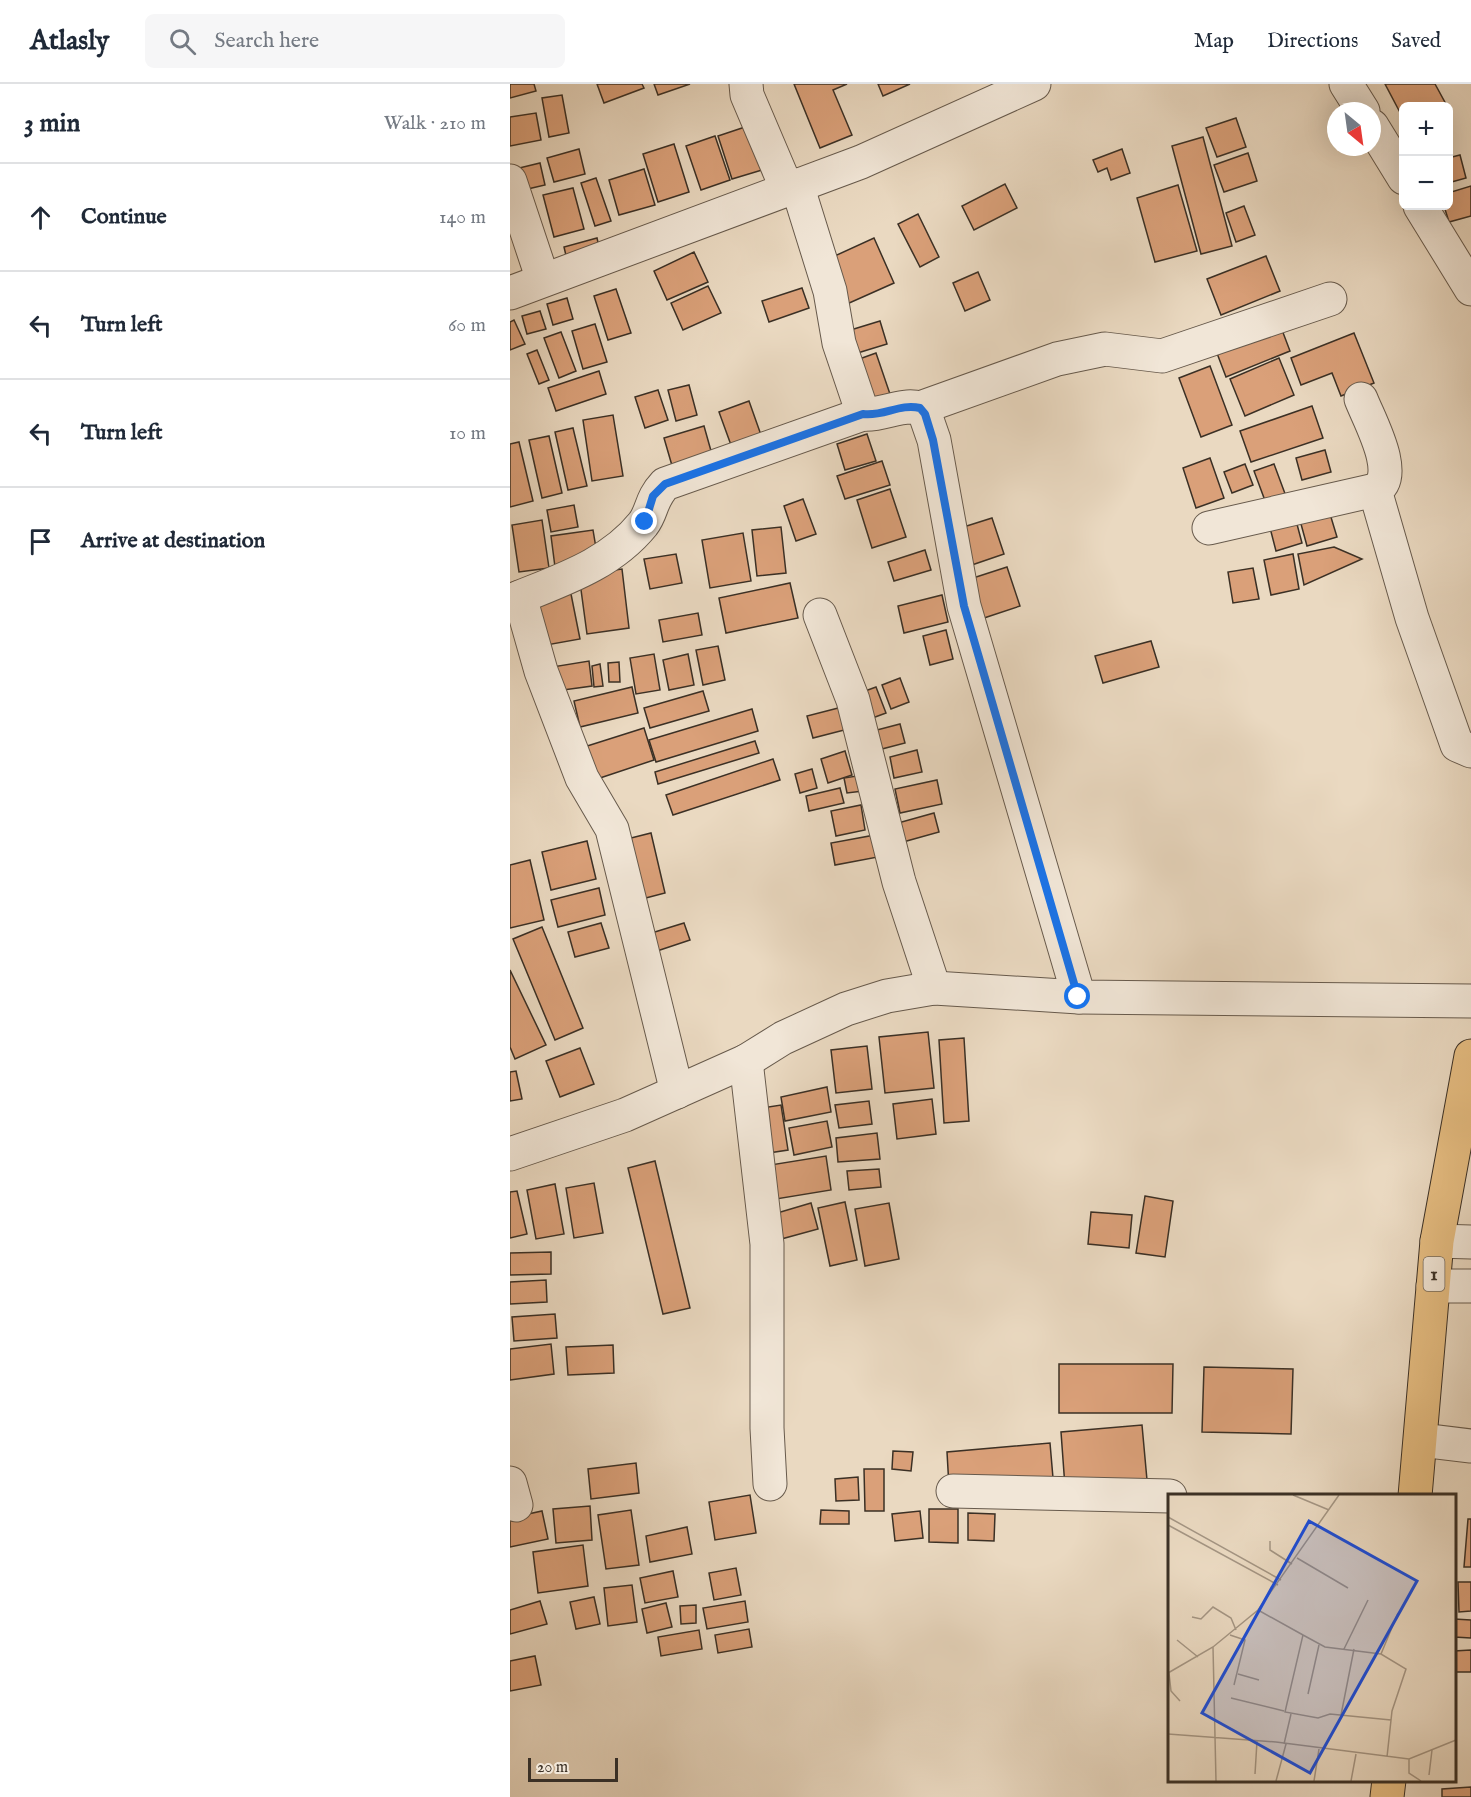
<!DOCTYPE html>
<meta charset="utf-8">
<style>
body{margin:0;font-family:"IM FELL English",serif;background:#f6f6f7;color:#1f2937}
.controls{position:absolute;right:18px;top:18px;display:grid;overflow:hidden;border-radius:9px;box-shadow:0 6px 24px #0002}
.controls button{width:54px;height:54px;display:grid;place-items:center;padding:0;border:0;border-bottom:2px solid #e0e1e3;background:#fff;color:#1f2937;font:30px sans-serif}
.compass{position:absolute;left:817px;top:18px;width:54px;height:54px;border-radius:50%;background:#fff;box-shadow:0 6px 24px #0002;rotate:151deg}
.scale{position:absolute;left:18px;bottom:15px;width:90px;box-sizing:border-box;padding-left:6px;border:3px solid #3b3025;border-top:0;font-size:16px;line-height:21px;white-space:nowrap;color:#3b3025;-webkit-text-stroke:4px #f1e6d7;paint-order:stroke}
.stop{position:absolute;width:18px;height:18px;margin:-14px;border:4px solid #1a73e8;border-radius:50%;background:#fff}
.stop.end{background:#1a73e8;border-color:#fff;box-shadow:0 2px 6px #0008}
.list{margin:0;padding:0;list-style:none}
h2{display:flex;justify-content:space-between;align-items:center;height:78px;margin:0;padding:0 24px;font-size:26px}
h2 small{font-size:20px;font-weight:400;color:#747a83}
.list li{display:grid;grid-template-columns:39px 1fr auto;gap:18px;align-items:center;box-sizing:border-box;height:108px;padding:0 24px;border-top:2px solid #e0e1e3}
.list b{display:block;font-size:22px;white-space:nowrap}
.list em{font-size:20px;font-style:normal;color:#747a83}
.icon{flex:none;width:33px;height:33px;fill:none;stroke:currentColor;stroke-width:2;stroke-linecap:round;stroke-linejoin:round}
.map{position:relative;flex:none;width:961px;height:1713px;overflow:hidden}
header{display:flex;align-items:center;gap:36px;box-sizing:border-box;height:84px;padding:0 30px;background:#fff;border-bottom:2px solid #e0e1e3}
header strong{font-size:28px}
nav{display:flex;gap:33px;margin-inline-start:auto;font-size:21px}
.search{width:420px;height:54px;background:#f6f6f7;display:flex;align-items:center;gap:15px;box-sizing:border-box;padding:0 21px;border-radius:9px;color:#747a83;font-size:22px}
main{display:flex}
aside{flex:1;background:#fff}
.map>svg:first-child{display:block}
</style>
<header>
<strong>Atlasly</strong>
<div class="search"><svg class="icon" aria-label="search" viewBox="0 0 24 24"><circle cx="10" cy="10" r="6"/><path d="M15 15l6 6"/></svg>Search here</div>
<nav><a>Map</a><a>Directions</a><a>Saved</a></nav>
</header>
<main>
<aside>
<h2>3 min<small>Walk · 210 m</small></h2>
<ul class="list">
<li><svg class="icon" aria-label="ahead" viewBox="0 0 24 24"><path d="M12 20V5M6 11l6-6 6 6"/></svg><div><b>Continue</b></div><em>140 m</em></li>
<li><svg class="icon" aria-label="left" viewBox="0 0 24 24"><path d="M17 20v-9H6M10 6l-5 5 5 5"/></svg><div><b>Turn left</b></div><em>60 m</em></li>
<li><svg class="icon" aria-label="left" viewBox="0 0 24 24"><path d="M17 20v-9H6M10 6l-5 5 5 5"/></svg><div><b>Turn left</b></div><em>10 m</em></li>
<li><svg class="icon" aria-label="arrive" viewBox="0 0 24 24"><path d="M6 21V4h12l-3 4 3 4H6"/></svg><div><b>Arrive at destination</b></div></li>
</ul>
</aside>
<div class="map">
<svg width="961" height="1713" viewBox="0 0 961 1713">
<rect width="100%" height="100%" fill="#ead9c1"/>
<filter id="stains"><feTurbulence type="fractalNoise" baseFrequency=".00333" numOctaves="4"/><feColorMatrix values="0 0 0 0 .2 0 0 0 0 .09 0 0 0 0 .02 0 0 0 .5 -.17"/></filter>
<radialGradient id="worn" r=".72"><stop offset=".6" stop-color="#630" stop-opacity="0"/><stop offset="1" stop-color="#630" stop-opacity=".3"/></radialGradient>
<g fill="#daa079" stroke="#3b3025" stroke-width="1.5">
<polygon points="0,0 24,0 26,7 0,14"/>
<polygon points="87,0 132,0 134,4 94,19"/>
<polygon points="144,0 180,0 148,11"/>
<polygon points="284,0 337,0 323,6 342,51 310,64"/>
<polygon points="368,0 400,0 373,12"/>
<polygon points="875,0 925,0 937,22 894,22 894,36"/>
<polygon points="52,11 59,49 39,53 32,14"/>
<polygon points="26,29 31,56 0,62 0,33"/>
<polygon points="726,34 736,63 707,73 696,44"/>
<polygon points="238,42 252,86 222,95 208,52"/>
<polygon points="205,52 220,96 191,106 176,62"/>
<polygon points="693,53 722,162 691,170 662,62"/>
<polygon points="164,60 179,108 148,118 133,70"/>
<polygon points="69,65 75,90 44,98 37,74"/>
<polygon points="612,65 620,89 601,96 597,84 588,88 583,76"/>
<polygon points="738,69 747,97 714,108 704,81"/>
<polygon points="950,71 956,94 938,99 938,74"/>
<polygon points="30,79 35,101 9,107 5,85"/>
<polygon points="134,85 145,121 109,131 99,96"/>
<polygon points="86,94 101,137 85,142 71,99"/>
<polygon points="495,100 507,124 464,146 452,122"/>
<polygon points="668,101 687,167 645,178 627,114"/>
<polygon points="961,102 961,132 939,138 934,122 938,122 938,109"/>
<polygon points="63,104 74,145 44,153 33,111"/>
<polygon points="734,122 745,151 726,158 716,129"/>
<polygon points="408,130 429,173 410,183 388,140"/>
<polygon points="87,154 91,172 58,180 54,163"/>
<polygon points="364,154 384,199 337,220 316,176"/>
<polygon points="184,168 198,198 157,216 144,187"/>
<polygon points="756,172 770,207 711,231 697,195"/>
<polygon points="468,188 480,216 455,227 443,199"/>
<polygon points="198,202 211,229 173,246 161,219"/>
<polygon points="292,204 299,224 259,238 252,217"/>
<polygon points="106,205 121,249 98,256 84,212"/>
<polygon points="57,214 63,235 43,241 37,220"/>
<polygon points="30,227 36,245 17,250 12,232"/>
<polygon points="4,236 15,260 0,266 0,238"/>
<polygon points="370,237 377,260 341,271 334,248"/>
<polygon points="769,238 780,267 716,293 705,264"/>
<polygon points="85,240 97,278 73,285 62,247"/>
<polygon points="51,248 66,287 49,294 34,254"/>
<polygon points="844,249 864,299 831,312 822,289 791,301 781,274"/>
<polygon points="27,266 39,296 29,300 17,270"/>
<polygon points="366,269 381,313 356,322 341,278"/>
<polygon points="769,274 784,311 735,332 720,295"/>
<polygon points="700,282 722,341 691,353 669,294"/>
<polygon points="89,287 96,310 46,327 38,304"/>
<polygon points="179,301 187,331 166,337 158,306"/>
<polygon points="148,306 158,336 135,344 125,313"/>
<polygon points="239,317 251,351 221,361 209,328"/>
<polygon points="802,322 813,354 741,378 730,347"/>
<polygon points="103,331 113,392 82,397 73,336"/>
<polygon points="194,342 203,374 163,385 154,354"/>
<polygon points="63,344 77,402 58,406 45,348"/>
<polygon points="357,350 366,377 335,386 327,360"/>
<polygon points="39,352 52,409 32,414 19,356"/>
<polygon points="9,358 23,417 0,423 0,360"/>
<polygon points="815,366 821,388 792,396 786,374"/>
<polygon points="700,374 714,414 686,424 673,384"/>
<polygon points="372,377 380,401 335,415 327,392"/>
<polygon points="735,380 743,401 722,409 714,388"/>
<polygon points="764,380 777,415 757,422 744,387"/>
<polygon points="380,405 396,453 362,464 347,416"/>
<polygon points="293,415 306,450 286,457 274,422"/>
<polygon points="817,420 827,453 797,462 788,429"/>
<polygon points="64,421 68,443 41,448 37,426"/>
<polygon points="784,429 792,459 766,467 758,436"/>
<polygon points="482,434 494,470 456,483 444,446"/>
<polygon points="32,436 39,484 9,488 2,441"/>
<polygon points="271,443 276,489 247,492 242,446"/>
<polygon points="83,446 88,476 45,483 41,452"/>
<polygon points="233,449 241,497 200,504 192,456"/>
<polygon points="824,463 852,475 794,501 788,470"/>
<polygon points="415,466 421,486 384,497 378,478"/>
<polygon points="166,470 172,499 140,505 134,475"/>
<polygon points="783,470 789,505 761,511 754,476"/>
<polygon points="497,483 510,522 474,534 460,495"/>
<polygon points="743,484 749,515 723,519 718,488"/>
<polygon points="112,485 119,544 77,550 69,491"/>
<polygon points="280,499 288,534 216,549 209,514"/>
<polygon points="61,510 70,555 31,562 22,517"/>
<polygon points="432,511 438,538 394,549 388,522"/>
<polygon points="188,529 192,551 153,558 149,536"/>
<polygon points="436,546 443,575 420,581 413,552"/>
<polygon points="641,557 649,583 593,599 585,572"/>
<polygon points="208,562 215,596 193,601 186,566"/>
<polygon points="144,570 150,606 126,610 120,574"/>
<polygon points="178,570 184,601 159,606 153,576"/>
<polygon points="79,577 82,602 46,607 42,583"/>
<polygon points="109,578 110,598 99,598 98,579"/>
<polygon points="90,580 93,602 84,603 82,582"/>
<polygon points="390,594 399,618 381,625 372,601"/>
<polygon points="122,603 128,629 70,643 64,617"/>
<polygon points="366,603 376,629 357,636 347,610"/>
<polygon points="193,607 199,627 140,644 134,624"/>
<polygon points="340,621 346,643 303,654 297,632"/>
<polygon points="242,625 248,647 146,678 139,656"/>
<polygon points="390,640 395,659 368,666 363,647"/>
<polygon points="134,644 144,676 84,696 74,663"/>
<polygon points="245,657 249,669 148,700 145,688"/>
<polygon points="407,666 412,688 384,694 380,673"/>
<polygon points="335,667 342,691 318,699 311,675"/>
<polygon points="263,675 270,696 163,731 156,711"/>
<polygon points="302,685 307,704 290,709 285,690"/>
<polygon points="359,690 361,706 337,709 334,694"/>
<polygon points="427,696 432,720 390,729 385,705"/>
<polygon points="330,704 334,719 299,727 296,712"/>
<polygon points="351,721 355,746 326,752 321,727"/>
<polygon points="424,729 429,748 393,758 388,739"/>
<polygon points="141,749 155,809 128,816 113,756"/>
<polygon points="365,751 368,773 325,781 321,759"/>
<polygon points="77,757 86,795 41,806 32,768"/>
<polygon points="20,776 34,836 0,844 0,781"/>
<polygon points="89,804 95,831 48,843 41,816"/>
<polygon points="91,839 99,864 65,873 58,848"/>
<polygon points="174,839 180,856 141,869 135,851"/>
<polygon points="32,843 73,944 45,956 3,855"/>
<polygon points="0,886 36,961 5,975 0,963"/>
<polygon points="418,948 424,1004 375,1009 369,953"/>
<polygon points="454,954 459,1037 434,1039 429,956"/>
<polygon points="357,962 362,1005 326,1009 321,966"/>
<polygon points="70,964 84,1000 50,1013 36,977"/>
<polygon points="6,987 12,1015 0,1017 0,988"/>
<polygon points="317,1003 321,1028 275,1037 271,1013"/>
<polygon points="422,1015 426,1050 387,1055 383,1020"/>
<polygon points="359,1017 362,1040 329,1044 325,1021"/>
<polygon points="271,1021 278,1066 252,1070 245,1025"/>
<polygon points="317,1037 322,1063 284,1071 279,1044"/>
<polygon points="367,1049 370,1075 328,1078 326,1054"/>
<polygon points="316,1072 321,1106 260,1116 254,1082"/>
<polygon points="145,1077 180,1224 153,1230 118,1084"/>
<polygon points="369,1085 371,1103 339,1106 337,1087"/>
<polygon points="84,1099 93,1149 64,1154 56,1104"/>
<polygon points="45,1100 54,1150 26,1155 17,1106"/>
<polygon points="7,1107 17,1150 0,1154 0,1108"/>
<polygon points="635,1112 663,1117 655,1173 626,1169"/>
<polygon points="335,1118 347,1176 320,1182 308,1124"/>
<polygon points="301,1119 308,1145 264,1157 257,1132"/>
<polygon points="379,1119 389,1175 355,1182 345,1125"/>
<polygon points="581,1128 622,1131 619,1164 578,1160"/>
<polygon points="41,1168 41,1190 0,1191 0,1169"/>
<polygon points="36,1196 37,1218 0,1220 0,1198"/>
<polygon points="45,1230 47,1254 4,1257 2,1233"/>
<polygon points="41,1260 44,1290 0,1296 0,1265"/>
<polygon points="103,1261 104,1289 58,1291 56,1263"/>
<polygon points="549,1280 663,1280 662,1329 549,1329"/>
<polygon points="694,1283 783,1285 781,1350 692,1348"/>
<polygon points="632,1341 637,1396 555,1403 551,1348"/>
<polygon points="540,1359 543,1394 439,1403 437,1368"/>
<polygon points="383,1367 403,1368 401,1387 382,1385"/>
<polygon points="126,1379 129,1409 81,1415 78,1385"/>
<polygon points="354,1385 374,1385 374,1427 355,1427"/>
<polygon points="348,1393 349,1416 326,1417 325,1395"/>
<polygon points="240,1411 246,1449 205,1456 199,1418"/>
<polygon points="80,1422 82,1456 46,1459 43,1425"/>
<polygon points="419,1425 448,1425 448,1459 419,1458"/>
<polygon points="121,1426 129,1481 96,1485 88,1431"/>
<polygon points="311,1426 339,1427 339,1440 310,1440"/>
<polygon points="32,1427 38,1455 0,1463 0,1434"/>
<polygon points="410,1427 413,1454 385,1457 382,1430"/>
<polygon points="458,1429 485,1430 484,1457 458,1456"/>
<polygon points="958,1435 961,1435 961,1483 954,1483"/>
<polygon points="177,1443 182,1470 140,1478 136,1452"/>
<polygon points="73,1461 78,1502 28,1509 23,1468"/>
<polygon points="226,1484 231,1511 204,1516 199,1489"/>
<polygon points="163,1487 168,1513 135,1519 130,1494"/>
<polygon points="948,1498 961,1498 961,1527 949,1528"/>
<polygon points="122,1501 127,1538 98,1542 94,1504"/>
<polygon points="84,1513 90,1540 66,1545 60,1518"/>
<polygon points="30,1517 37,1540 0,1550 0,1526"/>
<polygon points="235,1517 238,1538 197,1545 193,1524"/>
<polygon points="156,1519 162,1543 137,1549 132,1525"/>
<polygon points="186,1521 186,1539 171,1540 170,1522"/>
<polygon points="944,1535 961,1536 961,1554 944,1553"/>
<polygon points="239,1545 242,1563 208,1569 205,1551"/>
<polygon points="189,1546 192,1565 151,1572 148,1553"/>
<polygon points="961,1566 961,1588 944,1588 944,1567"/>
<polygon points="25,1572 31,1601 0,1607 0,1577"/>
<polygon points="961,1703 961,1713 932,1713 932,1705"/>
</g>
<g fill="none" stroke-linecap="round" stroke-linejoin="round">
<defs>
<g id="minor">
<polyline points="236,0 237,11 277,105"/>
<polyline points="836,0 853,27"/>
<polyline points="862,42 894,94"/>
<polyline points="0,97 33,196"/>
<polyline points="287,101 320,207 329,259 353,330"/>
<polyline points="910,122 961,205"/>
<polyline points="0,209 351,78 524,0"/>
<path d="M851 315C859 336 891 392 865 406L902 534 947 661 961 667"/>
<polyline points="410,324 547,275 595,265 652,272 820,215"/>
<polyline points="699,444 865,406"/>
<polyline points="10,513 31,587 72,694 102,745 167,1008"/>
<path d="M0 517C48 497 99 482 133 440 143 427 140 416 155 400L353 330C373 332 390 319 410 324L415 330 424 356 454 522 569 913 961 917"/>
<polyline points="310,531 343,616 389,798 424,904"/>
<polyline points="236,977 257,1160 257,1344 260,1400"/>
<polyline points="0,1070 115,1031 236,977 273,954 336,925 377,912 424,904 569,913"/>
<polyline points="927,1157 961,1158"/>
<polyline points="923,1202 961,1202"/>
<polyline points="911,1356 961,1362"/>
<polyline points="0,1399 6,1421"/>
<polyline points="443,1407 660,1412"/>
</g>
<g id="highway">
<polyline points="905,1412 927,1157 961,972"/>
<polyline points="877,1713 879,1696"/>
</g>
</defs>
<use href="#minor" stroke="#675a4c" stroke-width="35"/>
<use href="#highway" stroke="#3b3025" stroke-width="35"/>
<use href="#minor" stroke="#f1e6d7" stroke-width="33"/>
<use href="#highway" stroke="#e5bc80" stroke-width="33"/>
</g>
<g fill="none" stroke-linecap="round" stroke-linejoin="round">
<path stroke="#1a73e8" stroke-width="8" d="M135 438 143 412 155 400 353 330C373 333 390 319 410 324L415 330 423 356 454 522 568 913"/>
</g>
<g text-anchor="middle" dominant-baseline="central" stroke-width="4.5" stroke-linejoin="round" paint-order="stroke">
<rect fill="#f1e6d7" stroke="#72675a" stroke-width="1.5" x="913.5" y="1173" width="21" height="34" rx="4.5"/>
<g font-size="20" font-weight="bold" fill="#3b3025">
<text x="924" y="1190">1</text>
</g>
</g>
<g transform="translate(658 1410)">
<rect width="288" height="288" fill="#ead9c1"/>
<path fill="none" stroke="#a49583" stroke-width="1.5" d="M125 1 161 16M0 23 113 86M0 31 110 91M102 47V56L124 70M129 64 180 94M90 116 135 141 117 218 150 224 162 220 223 226M24 123 33 125 45 113 63 124 68 136M62 141 77 146 66 191M135 141 157 153 213 160 238 175 224 217 219 263M9 146 30 163M45 153 48 287M176 155 200 106M213 160 230 119M0 179 45 153 90 116 171 1M1 179 3 197 12 207M70 180 91 186M140 200 151 151M63 204 116 217M173 221 186 155M0 240 108 248 241 265 288 246M116 250 123 220M241 265V279L253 287M87 280 89 247M261 281 264 256M108 287 118 250M146 287 151 255M183 287 188 260"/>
<path fill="#1d4ed8" fill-opacity="0.15" stroke="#1d4ed8" stroke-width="3" d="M141 27 249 87 142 279 34 219Z"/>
<rect width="288" height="288" fill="none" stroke="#3b3025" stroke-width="3"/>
</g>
<rect width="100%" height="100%" filter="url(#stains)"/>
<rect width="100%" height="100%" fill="url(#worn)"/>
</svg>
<div class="controls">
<button>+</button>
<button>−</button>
</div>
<svg class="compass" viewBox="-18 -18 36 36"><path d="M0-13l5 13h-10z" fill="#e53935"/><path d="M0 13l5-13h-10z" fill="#747a83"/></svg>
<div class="scale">20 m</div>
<div class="stop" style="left:568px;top:913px"></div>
<div class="stop end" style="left:135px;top:438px"></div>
</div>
</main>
